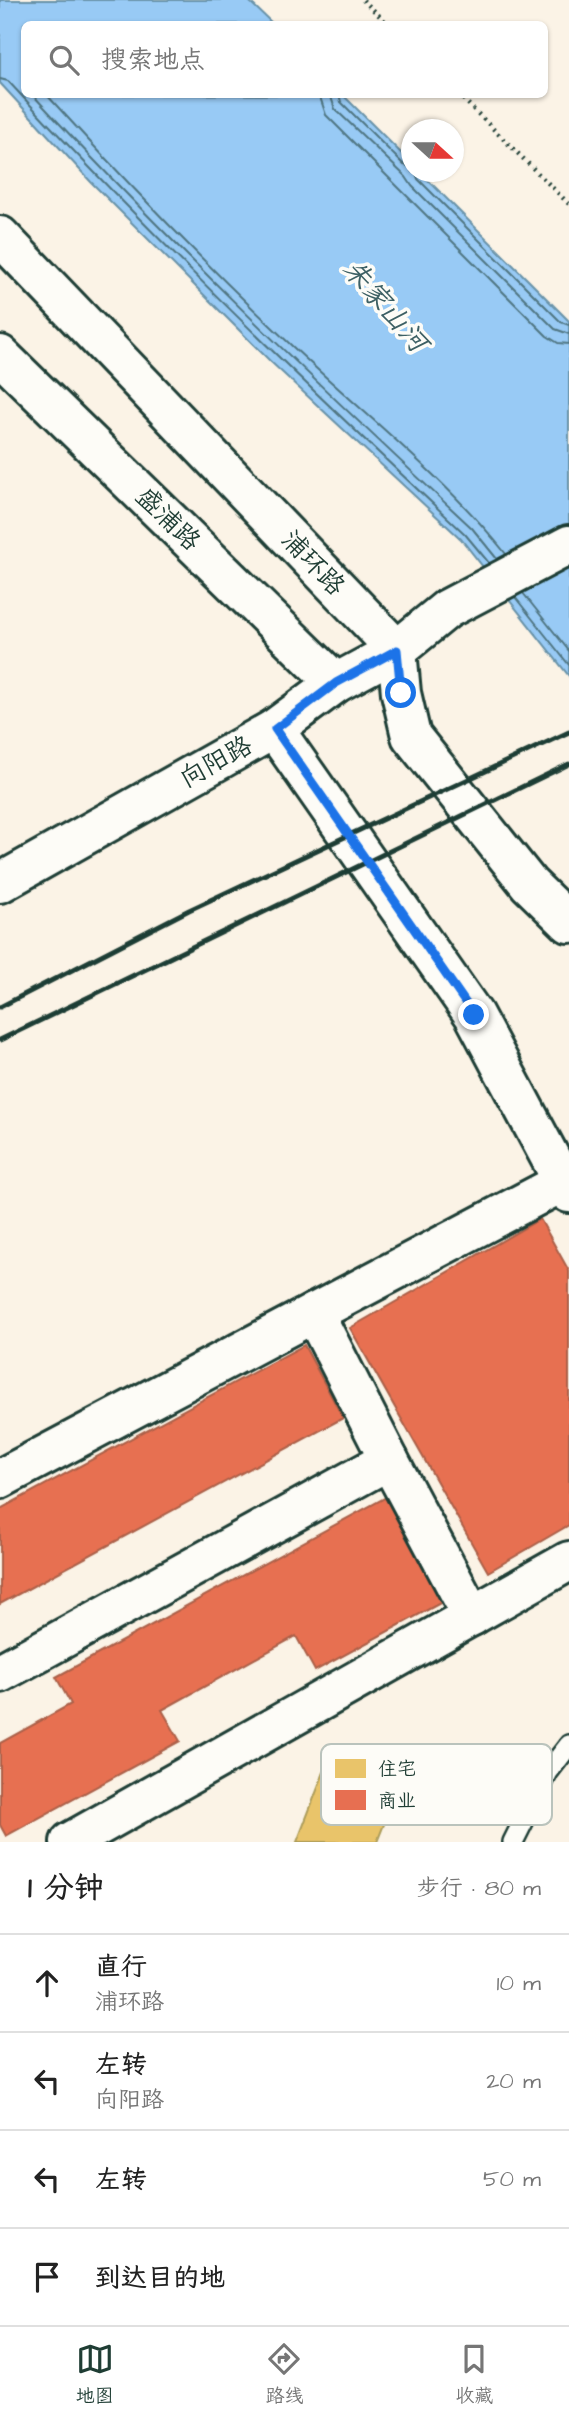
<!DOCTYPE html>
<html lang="zh">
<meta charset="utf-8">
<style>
body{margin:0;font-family:"Architects Daughter","LXGW WenKai TC",sans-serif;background:#f6f6f6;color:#222}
.compass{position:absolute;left:401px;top:119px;width:63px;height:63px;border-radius:50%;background:#fff;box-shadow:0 2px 5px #0004;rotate:111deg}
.stop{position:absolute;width:21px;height:21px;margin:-16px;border:5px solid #1a73e8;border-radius:50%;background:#fff}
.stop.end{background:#1a73e8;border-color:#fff;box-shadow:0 2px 7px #0008}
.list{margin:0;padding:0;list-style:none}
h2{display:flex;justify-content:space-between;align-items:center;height:91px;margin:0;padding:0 28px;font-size:30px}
h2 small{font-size:23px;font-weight:400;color:#767676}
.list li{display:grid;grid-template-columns:46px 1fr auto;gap:21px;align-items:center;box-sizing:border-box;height:98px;padding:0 28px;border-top:2px solid #e0e0e0}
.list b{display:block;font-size:26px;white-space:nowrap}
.list p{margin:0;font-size:23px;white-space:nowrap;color:#767676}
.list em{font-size:23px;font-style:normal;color:#767676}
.icon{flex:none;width:38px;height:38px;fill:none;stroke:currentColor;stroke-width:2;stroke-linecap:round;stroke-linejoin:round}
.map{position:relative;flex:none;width:569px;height:1842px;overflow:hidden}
.search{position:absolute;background:#fff;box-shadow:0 2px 5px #0004;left:21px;right:21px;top:21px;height:77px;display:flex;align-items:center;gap:18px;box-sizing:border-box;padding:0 24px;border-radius:10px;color:#767676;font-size:26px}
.sheet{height:483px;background:#fff}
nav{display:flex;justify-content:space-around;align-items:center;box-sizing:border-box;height:98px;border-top:2px solid #e0e0e0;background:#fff;font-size:19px;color:#767676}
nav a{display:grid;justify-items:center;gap:4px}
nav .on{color:#1f3d34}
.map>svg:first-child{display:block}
</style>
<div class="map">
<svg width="569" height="1842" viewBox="0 0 569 1842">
<rect width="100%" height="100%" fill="#fbf3e6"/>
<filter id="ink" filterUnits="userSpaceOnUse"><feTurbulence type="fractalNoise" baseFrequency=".0143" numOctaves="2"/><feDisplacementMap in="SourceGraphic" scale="14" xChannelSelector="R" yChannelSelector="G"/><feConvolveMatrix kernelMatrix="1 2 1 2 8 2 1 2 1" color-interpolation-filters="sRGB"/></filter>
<g filter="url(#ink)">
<polygon fill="#98caf5" stroke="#6892a8" stroke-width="2" points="0,0 248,0 273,24 24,24 24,94 343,95 411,163 412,172 420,172 569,321 569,676 461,539 271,362 91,182 0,83"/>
<polygon fill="#e9c46a" stroke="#ac9c5a" stroke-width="2" points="324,1772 394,1799 377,1842 297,1842"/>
<g fill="#e76f51" stroke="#ab6048" stroke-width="2">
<polygon points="540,1219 569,1271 569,1525 488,1572 350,1328"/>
<polygon points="304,1345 343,1418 0,1604 0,1509"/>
<polygon points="388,1496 444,1601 315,1671 296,1636 162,1710 180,1741 6,1836 0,1825 0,1743 71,1704 56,1677"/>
</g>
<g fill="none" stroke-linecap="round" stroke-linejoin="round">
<g stroke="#4f7581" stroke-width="2">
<path d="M0 79 8 81C154 239 308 387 465 534L489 563"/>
<path d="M32 94C172 246 321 387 472 528L497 559"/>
<path d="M46 94C125 181 207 266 292 346 364 414 445 477 506 554"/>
<polyline points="319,94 326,115 547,336 558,343 569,344"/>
<polyline points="330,94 335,109 406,177 412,186 555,329 569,334"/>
<polyline points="339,94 341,102 404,165 412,167"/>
<polyline points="416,172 418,179 561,322 569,325"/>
<polyline points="523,593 569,651"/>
<polyline points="515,597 569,665"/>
</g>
<defs>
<polyline id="service" points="513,1842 548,1772 569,1745"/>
<g id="minor">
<polyline points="0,236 397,650 401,693 411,736 529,884 569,923"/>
<polyline points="0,355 336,683"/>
<polyline points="274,729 474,1015 569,1193"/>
<polyline points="0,883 274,729 336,683 397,650 447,609 569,545"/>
<polyline points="389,1460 472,1616"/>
<polyline points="0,1479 314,1313"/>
<polyline points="0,1673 389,1460 314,1313 563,1182"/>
<polyline points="70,1842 569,1561"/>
</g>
</defs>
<use href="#service" stroke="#1f3d34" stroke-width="24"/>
<use href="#minor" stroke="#1f3d34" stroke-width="44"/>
<g stroke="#1f3d34" stroke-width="4.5" stroke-dasharray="2 5" stroke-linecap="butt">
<polyline points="363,0 388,24"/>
<polyline points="458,94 569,204"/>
</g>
<use href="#service" stroke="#fdfcf7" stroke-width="19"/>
<use href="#minor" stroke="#fdfcf7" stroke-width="38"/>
<g stroke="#1f3d34" stroke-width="5">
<polyline points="0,1007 189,910 569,732"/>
<polyline points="0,1040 569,764"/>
</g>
</g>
</g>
<g fill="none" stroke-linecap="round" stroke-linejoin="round" filter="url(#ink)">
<polyline stroke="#1a73e8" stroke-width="9" points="401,693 397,650 336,683 275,729 474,1015"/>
</g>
<g text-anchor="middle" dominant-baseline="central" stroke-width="7" stroke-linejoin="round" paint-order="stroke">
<g font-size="26" fill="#1f3d34" stroke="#fdfcf7">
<text transform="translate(168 519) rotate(44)">盛浦路</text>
<text transform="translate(313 563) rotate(46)">浦环路</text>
<text transform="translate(216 762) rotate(-29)">向阳路</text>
</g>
<g font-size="28" font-style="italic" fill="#3d6064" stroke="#fdfcf7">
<text transform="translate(385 306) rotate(49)">朱家山河</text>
</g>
</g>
<rect x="321" y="1744" width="231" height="81" rx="10" fill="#fdfcf7" stroke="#bac3bc" stroke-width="2"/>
<rect x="335" y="1759" width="31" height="19" fill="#e9c46a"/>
<rect x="335" y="1790" width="31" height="20" fill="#e76f51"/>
<g font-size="19" fill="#1f3d34">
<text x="378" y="1775">住宅</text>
<text x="378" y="1807">商业</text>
</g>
</svg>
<svg class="compass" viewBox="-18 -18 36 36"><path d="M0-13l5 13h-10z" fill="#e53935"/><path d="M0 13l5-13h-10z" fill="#767676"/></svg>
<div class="stop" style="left:401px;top:693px"></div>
<div class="stop end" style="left:474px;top:1015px"></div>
<div class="search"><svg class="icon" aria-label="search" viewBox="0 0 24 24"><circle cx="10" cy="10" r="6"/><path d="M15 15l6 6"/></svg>搜索地点</div>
</div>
<section class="sheet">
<h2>1 分钟<small>步行 · 80 m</small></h2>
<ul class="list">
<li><svg class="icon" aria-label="ahead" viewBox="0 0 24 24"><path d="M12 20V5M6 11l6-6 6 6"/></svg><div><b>直行</b><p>浦环路</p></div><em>10 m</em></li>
<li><svg class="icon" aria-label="left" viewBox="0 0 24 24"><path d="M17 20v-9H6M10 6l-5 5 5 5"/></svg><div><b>左转</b><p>向阳路</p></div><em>20 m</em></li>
<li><svg class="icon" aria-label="left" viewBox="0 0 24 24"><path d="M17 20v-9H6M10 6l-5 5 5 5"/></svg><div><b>左转</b></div><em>50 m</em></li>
<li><svg class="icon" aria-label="arrive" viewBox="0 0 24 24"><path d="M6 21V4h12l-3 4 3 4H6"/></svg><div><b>到达目的地</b></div></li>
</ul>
</section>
<nav>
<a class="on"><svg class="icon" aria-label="map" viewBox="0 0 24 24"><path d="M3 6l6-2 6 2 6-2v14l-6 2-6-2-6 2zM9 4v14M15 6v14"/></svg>地图</a>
<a><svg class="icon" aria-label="directions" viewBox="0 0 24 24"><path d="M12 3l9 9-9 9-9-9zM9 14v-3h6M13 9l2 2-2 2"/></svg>路线</a>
<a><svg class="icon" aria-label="saved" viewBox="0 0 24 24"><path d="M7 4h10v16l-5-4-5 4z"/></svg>收藏</a>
</nav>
